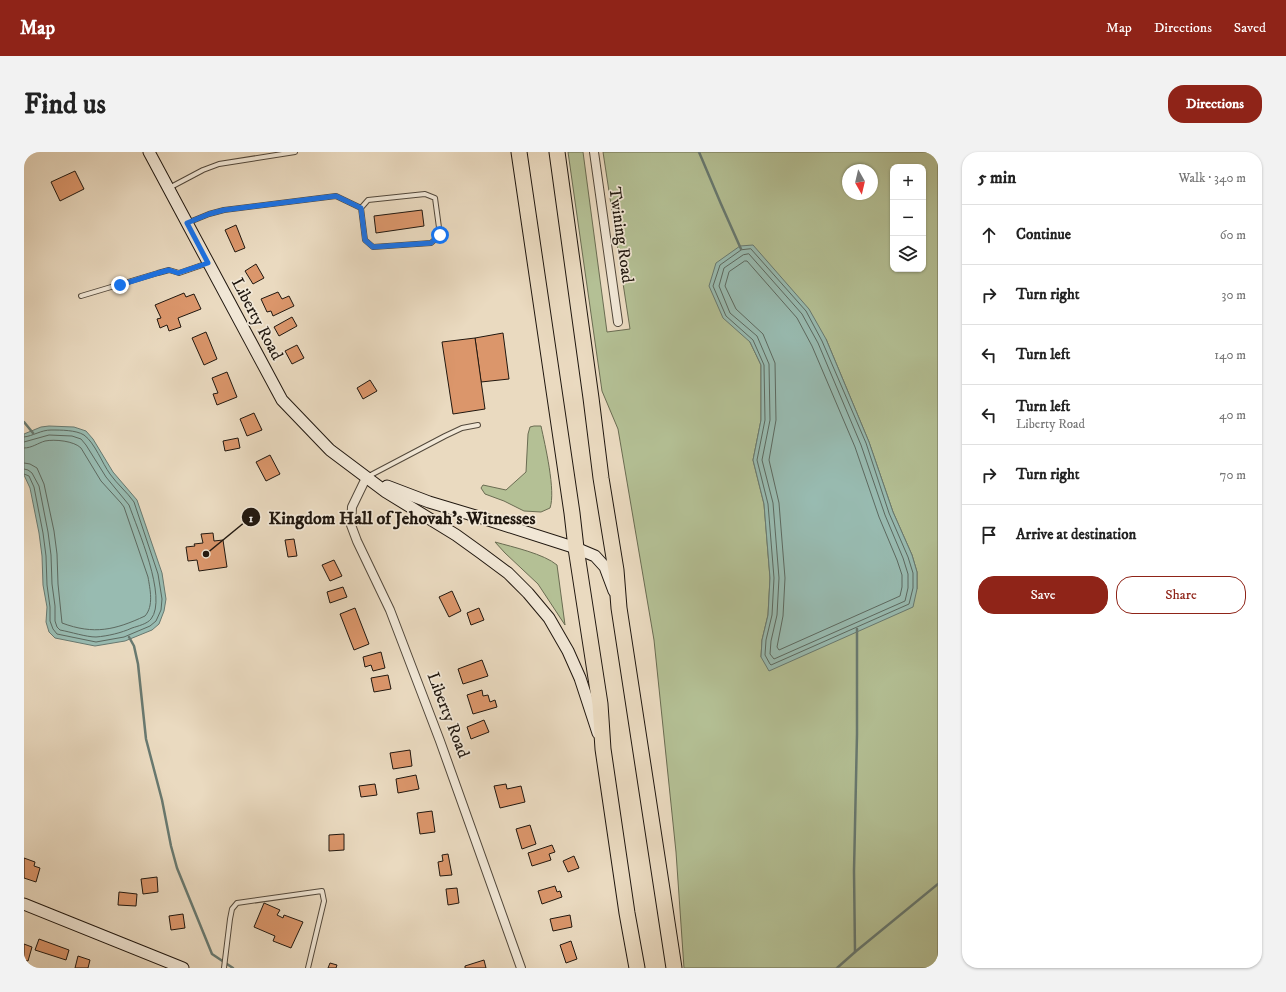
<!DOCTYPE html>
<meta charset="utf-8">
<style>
body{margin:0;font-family:"IM FELL DW Pica",serif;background:#f2f2f2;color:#222}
.controls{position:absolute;right:12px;top:12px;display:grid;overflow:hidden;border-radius:8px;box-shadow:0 1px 3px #0004}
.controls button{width:36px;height:36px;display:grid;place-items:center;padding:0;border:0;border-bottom:1px solid #e0e0e0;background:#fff;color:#222;font:20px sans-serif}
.compass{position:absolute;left:818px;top:12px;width:36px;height:36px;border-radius:50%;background:#fff;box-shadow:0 1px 3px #0004;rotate:172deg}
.stop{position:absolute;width:12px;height:12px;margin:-9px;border:3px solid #1a73e8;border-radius:50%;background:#fff}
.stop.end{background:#1a73e8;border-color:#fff;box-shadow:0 1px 4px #0008}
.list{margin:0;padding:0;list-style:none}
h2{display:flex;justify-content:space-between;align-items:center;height:52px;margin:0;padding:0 16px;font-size:17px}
h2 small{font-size:13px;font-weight:400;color:#767676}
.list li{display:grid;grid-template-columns:26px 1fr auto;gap:12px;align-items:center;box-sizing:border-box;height:60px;padding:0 16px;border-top:1px solid #e0e0e0}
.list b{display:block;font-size:15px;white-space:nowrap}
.list p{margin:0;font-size:13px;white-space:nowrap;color:#767676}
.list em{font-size:13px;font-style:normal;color:#767676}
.actions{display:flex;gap:8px;padding:12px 16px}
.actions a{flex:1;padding:9px 0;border:1px solid #8f2418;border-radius:16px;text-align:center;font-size:14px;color:#8f2418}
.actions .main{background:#8f2418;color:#fff}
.icon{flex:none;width:22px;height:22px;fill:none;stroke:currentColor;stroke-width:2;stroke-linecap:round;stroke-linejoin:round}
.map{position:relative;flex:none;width:914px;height:816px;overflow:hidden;border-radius:16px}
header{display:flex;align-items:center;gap:24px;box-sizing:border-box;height:56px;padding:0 20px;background:#8f2418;color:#fff}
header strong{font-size:19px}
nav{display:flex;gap:22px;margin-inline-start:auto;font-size:14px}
.intro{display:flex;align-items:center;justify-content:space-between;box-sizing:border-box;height:96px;padding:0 24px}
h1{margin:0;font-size:28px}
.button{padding:10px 18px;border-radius:16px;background:#8f2418;color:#fff;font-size:14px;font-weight:700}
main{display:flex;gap:24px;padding:0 24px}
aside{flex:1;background:#fff;border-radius:16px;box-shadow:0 1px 3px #0004}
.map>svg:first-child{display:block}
</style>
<header>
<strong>Map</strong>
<nav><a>Map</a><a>Directions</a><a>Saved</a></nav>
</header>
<div class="intro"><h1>Find us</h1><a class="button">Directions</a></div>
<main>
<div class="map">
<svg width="914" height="816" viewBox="0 0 914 816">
<rect width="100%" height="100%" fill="#eadac0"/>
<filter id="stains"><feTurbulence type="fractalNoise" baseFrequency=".005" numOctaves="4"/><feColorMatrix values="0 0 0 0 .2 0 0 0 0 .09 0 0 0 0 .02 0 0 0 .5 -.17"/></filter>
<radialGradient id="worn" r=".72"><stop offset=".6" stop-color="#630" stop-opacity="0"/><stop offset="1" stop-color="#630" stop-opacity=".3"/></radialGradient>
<g fill="#b4c095" stroke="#6a6c52" fill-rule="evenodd">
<path d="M544 0H559L583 180 606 177 579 0H914V816H660L652 700 630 488 594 277 578 239ZM869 15H899V117H869ZM824 18H848V42H824ZM802 187 845 290 869 360 888 403 893 420V437L737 505 738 488 744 463 746 426 740 352 729 308 737 268V213L726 190Z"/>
<path d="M510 274H517C521 293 532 339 526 356L517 360 500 359 480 349 461 342 457 336 459 333 482 338 502 320 504 282 506 275Z"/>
<path d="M471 390C489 395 520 402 533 413L541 473 514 432 481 401Z"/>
</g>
<g fill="#98bbb1" stroke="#687970">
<polygon points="729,93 785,157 802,187 845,290 869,360 888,403 893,420 893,437 889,455 745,519 737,505 738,488 744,463 746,426 740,352 729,308 737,268 737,213 726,190 699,166 685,134 692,111 716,94"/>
<polygon points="25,274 50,275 62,279 69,287 89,320 113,348 138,421 142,447 140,459 135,472 128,478 101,489 71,494 31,486 25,480 22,470 23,455 19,433 18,404 15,381 6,336 0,323 0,282 17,275"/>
</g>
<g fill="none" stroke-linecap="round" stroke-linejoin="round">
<g stroke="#5c6960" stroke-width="1">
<polygon points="727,97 782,159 798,189 842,291 865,361 884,405 889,421 889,436 885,452 747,513 746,512 741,503 742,488 748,463 750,426 744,352 733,308 741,268 740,213 729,188 702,164 689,134 696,113 717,98"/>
<polygon points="725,102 778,162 794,191 837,293 861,363 879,406 884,422 884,436 881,449 750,507 746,502 747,489 753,463 755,426 749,351 738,308 746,268 745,212 733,184 706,161 695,134 700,116 719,103"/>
<polygon points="721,109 723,109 773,166 788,194 831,295 855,365 873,408 878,423 878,435 876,444 755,498 753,495 759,464 761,426 755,351 745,308 752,268 751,211 739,182 712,157 701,134 705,120"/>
<path d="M0 285C9 284 17 278 27 278 37 278 52 278 60 283 71 291 78 311 86 322 93 332 103 340 110 350L134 422 138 447 137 458 132 469 126 474 100 485 72 490 33 482 29 477 26 469V455L23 433 22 404 19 381 10 335 5 324 0 322"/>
<path d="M0 290 25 283 48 284 57 287 62 293 82 325 105 353C113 376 144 446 127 467 123 472 114 474 108 476 97 481 84 484 72 485 62 485 47 480 36 478L33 475 31 469V454L28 432 27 403 24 380 15 334 8 321 4 318 0 317"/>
<path d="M0 296C8 296 14 291 21 289 31 287 50 289 57 296L77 329 97 351 100 355 124 425C126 437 130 454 121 464 91 478 70 483 38 471L34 432 33 402 30 379 20 332 13 316 6 312 0 311"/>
</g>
<g stroke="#687970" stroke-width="2.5">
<polyline points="675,0 697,52 717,97"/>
<polyline points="0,270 9,281"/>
<polyline points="105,485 110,494 114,512 122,587 138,648 147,694 153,716 188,802 209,816"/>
<polyline points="831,800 830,719 833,582 833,477"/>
<polyline points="813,816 831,800 914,732"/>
</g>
</g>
<g fill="#db966b" stroke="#20170f">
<polygon points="51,19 60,37 36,49 27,30"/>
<polygon points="398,58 400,74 352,81 350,64"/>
<polygon points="212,73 221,96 211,100 201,78"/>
<polygon points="232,112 240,126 229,132 221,119"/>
<polygon points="254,140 258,147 265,144 270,154 249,164 247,159 243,160 237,147"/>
<polygon points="160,141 162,145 170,142 177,157 154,166 157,175 145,179 143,173 136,176 133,167 137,166 131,153"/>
<polygon points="268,165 273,174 255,184 250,175"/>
<polygon points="182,180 193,207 180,213 168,186"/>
<polygon points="479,181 485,227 457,230 451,186"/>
<polygon points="451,186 461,257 429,262 418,190"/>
<polygon points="273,193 280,206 268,212 261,199"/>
<polygon points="203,220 213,245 193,253 189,242 194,241 188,226"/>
<polygon points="346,228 353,239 339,247 333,236"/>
<polygon points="230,261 238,278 223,284 216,267"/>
<polygon points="214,286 216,296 201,299 199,289"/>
<polygon points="246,303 256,322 242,329 232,310"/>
<polygon points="189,381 190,389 199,388 203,415 175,419 173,408 164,409 162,395 171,394 170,392 179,391 177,382"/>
<polygon points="270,387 273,404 264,405 261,388"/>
<polygon points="310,408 318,424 306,429 298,413"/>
<polygon points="319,435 323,445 306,451 303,440"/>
<polygon points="428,439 437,459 425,465 415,445"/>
<polygon points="331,456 345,492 330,498 316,462"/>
<polygon points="455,456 460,468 447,473 443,461"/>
<polygon points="357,500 361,516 349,519 347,513 341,515 339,505"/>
<polygon points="458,508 464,524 439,532 434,517"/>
<polygon points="364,523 367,537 350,540 347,526"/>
<polygon points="458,538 459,544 464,543 466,550 471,548 473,555 449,562 443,543"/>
<polygon points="460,568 465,580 447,587 443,575"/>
<polygon points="386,598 388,614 369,617 366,601"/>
<polygon points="392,623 395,637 374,641 372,627"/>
<polygon points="351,632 353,643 337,645 335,634"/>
<polygon points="482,632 483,637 497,634 501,650 476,656 470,634"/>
<polygon points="408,659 411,680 396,682 393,661"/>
<polygon points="506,673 512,692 498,697 492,677"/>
<polygon points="320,682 320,698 305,699 305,683"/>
<polygon points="528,693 531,700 525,702 527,708 508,714 504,701"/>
<polygon points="424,702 428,723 416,724 414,710 419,709 418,703"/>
<polygon points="550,704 555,716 544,720 539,709"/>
<polygon points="0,706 11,710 10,714 16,716 12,730 0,726"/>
<polygon points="133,725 134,740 119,742 117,727"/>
<polygon points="531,734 533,740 536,739 538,745 518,752 514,739"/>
<polygon points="433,736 435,751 424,753 422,737"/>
<polygon points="95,740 113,742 112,754 94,753"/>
<polygon points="240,751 256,758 253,763 259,766 260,763 279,770 267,796 249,789 251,784 230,775"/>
<polygon points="159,762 161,776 147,778 145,764"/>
<polygon points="546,763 548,775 529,779 526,767"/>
<polygon points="15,787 45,798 42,808 11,798"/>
<polygon points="547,789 553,807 542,811 536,793"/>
<polygon points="0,792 8,795 4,809 0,808"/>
<polygon points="54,804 66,808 64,816 51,816"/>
<polygon points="460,808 462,816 441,816 441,814"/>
<polygon points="306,811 313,813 312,816 304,816"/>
</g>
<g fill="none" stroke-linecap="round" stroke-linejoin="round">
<defs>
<g id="lane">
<polyline points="145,36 179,18 195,12 271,0"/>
<polyline points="163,71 185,62 200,58 312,44 337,56 341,88 349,95 407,91 416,83 411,46 401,42 344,48 337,56"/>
<polyline points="57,144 134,121 145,118 155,121 184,111"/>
<polyline points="343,325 421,284 438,276 454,273"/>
<polyline points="200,816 206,767 208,757 213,751 298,739 300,749 284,816"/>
</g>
<g id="street">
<polyline points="570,0 594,170"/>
<polyline points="342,326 328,355 327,373 333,389 366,458 416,589 497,816"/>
</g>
<g id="secondary">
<polyline points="125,0 258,248 306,298 362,340 432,383 457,401 484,421 504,441 525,466 544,499 556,526 574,581"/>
<polyline points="363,334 405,350 455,365 552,396 571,404 581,415 590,439"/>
<polyline points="0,752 159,816"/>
</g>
<g id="highway">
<polyline points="495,0 548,361 552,396 576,552 579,597 603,761 613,816"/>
<polyline points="533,0 567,246 577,326 592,418 595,456 650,816"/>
</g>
</defs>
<use href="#lane" stroke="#52483b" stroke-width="6"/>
<use href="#street" stroke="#52483b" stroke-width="10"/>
<use href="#secondary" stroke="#20170f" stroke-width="13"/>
<use href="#highway" stroke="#20170f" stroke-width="17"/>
<use href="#lane" stroke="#f1e7d6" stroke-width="4"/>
<use href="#street" stroke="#f1e7d6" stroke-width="8"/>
<use href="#secondary" stroke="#f1e7d6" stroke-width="11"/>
<use href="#highway" stroke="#eadac0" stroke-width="15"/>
</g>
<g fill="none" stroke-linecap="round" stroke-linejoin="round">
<polyline stroke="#1a73e8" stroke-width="5" points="96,133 134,121 145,118 154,121 184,111 163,71 185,62 200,58 312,44 337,56 341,88 349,95 407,91 416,83"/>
</g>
<g text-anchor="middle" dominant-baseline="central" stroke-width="3.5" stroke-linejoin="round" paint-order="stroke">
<g font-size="17" fill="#20170f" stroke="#f1e7d6">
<text transform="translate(597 83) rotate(82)">Twining Road</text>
<text transform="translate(233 167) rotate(62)">Liberty Road</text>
<text transform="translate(424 563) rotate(69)">Liberty Road</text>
</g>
</g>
<path fill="none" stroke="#20170f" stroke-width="1.5" d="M182 402L227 365"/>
<g fill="#20170f" stroke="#f1e7d6" stroke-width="1.5">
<circle cx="182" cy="402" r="4"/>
<circle cx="227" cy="365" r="10"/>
</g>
<g font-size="12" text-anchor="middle" font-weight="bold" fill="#fff">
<text x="227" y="370">1</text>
</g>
<g font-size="18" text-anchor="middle" font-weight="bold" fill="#20170f" stroke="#f1e7d6" stroke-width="3.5" stroke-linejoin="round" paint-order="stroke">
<text x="378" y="372">Kingdom Hall of Jehovah’s Witnesses</text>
</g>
<rect width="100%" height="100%" filter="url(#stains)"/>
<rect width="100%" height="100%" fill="url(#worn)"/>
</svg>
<div class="controls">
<button>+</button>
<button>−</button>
<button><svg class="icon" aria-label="layers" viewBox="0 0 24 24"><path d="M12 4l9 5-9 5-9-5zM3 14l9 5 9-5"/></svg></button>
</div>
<svg class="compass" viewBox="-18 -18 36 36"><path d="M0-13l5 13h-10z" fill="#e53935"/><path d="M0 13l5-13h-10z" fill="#767676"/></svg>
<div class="stop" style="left:416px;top:83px"></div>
<div class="stop end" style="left:96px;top:133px"></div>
</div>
<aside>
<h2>5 min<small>Walk · 340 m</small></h2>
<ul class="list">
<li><svg class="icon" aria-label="ahead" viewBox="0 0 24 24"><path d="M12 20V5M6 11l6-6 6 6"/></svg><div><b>Continue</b></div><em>60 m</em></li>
<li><svg class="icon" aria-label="right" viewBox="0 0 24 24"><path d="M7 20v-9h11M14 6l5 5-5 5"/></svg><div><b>Turn right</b></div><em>30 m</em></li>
<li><svg class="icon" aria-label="left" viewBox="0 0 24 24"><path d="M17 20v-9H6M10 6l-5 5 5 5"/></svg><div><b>Turn left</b></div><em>140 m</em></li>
<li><svg class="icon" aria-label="left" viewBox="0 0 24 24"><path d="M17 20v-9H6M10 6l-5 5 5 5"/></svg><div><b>Turn left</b><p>Liberty Road</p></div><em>40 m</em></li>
<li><svg class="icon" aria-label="right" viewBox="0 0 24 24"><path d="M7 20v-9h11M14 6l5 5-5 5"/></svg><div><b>Turn right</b></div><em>70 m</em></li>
<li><svg class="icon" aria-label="arrive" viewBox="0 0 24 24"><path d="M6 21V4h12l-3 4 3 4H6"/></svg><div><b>Arrive at destination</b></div></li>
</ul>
<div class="actions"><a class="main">Save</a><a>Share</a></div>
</aside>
</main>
